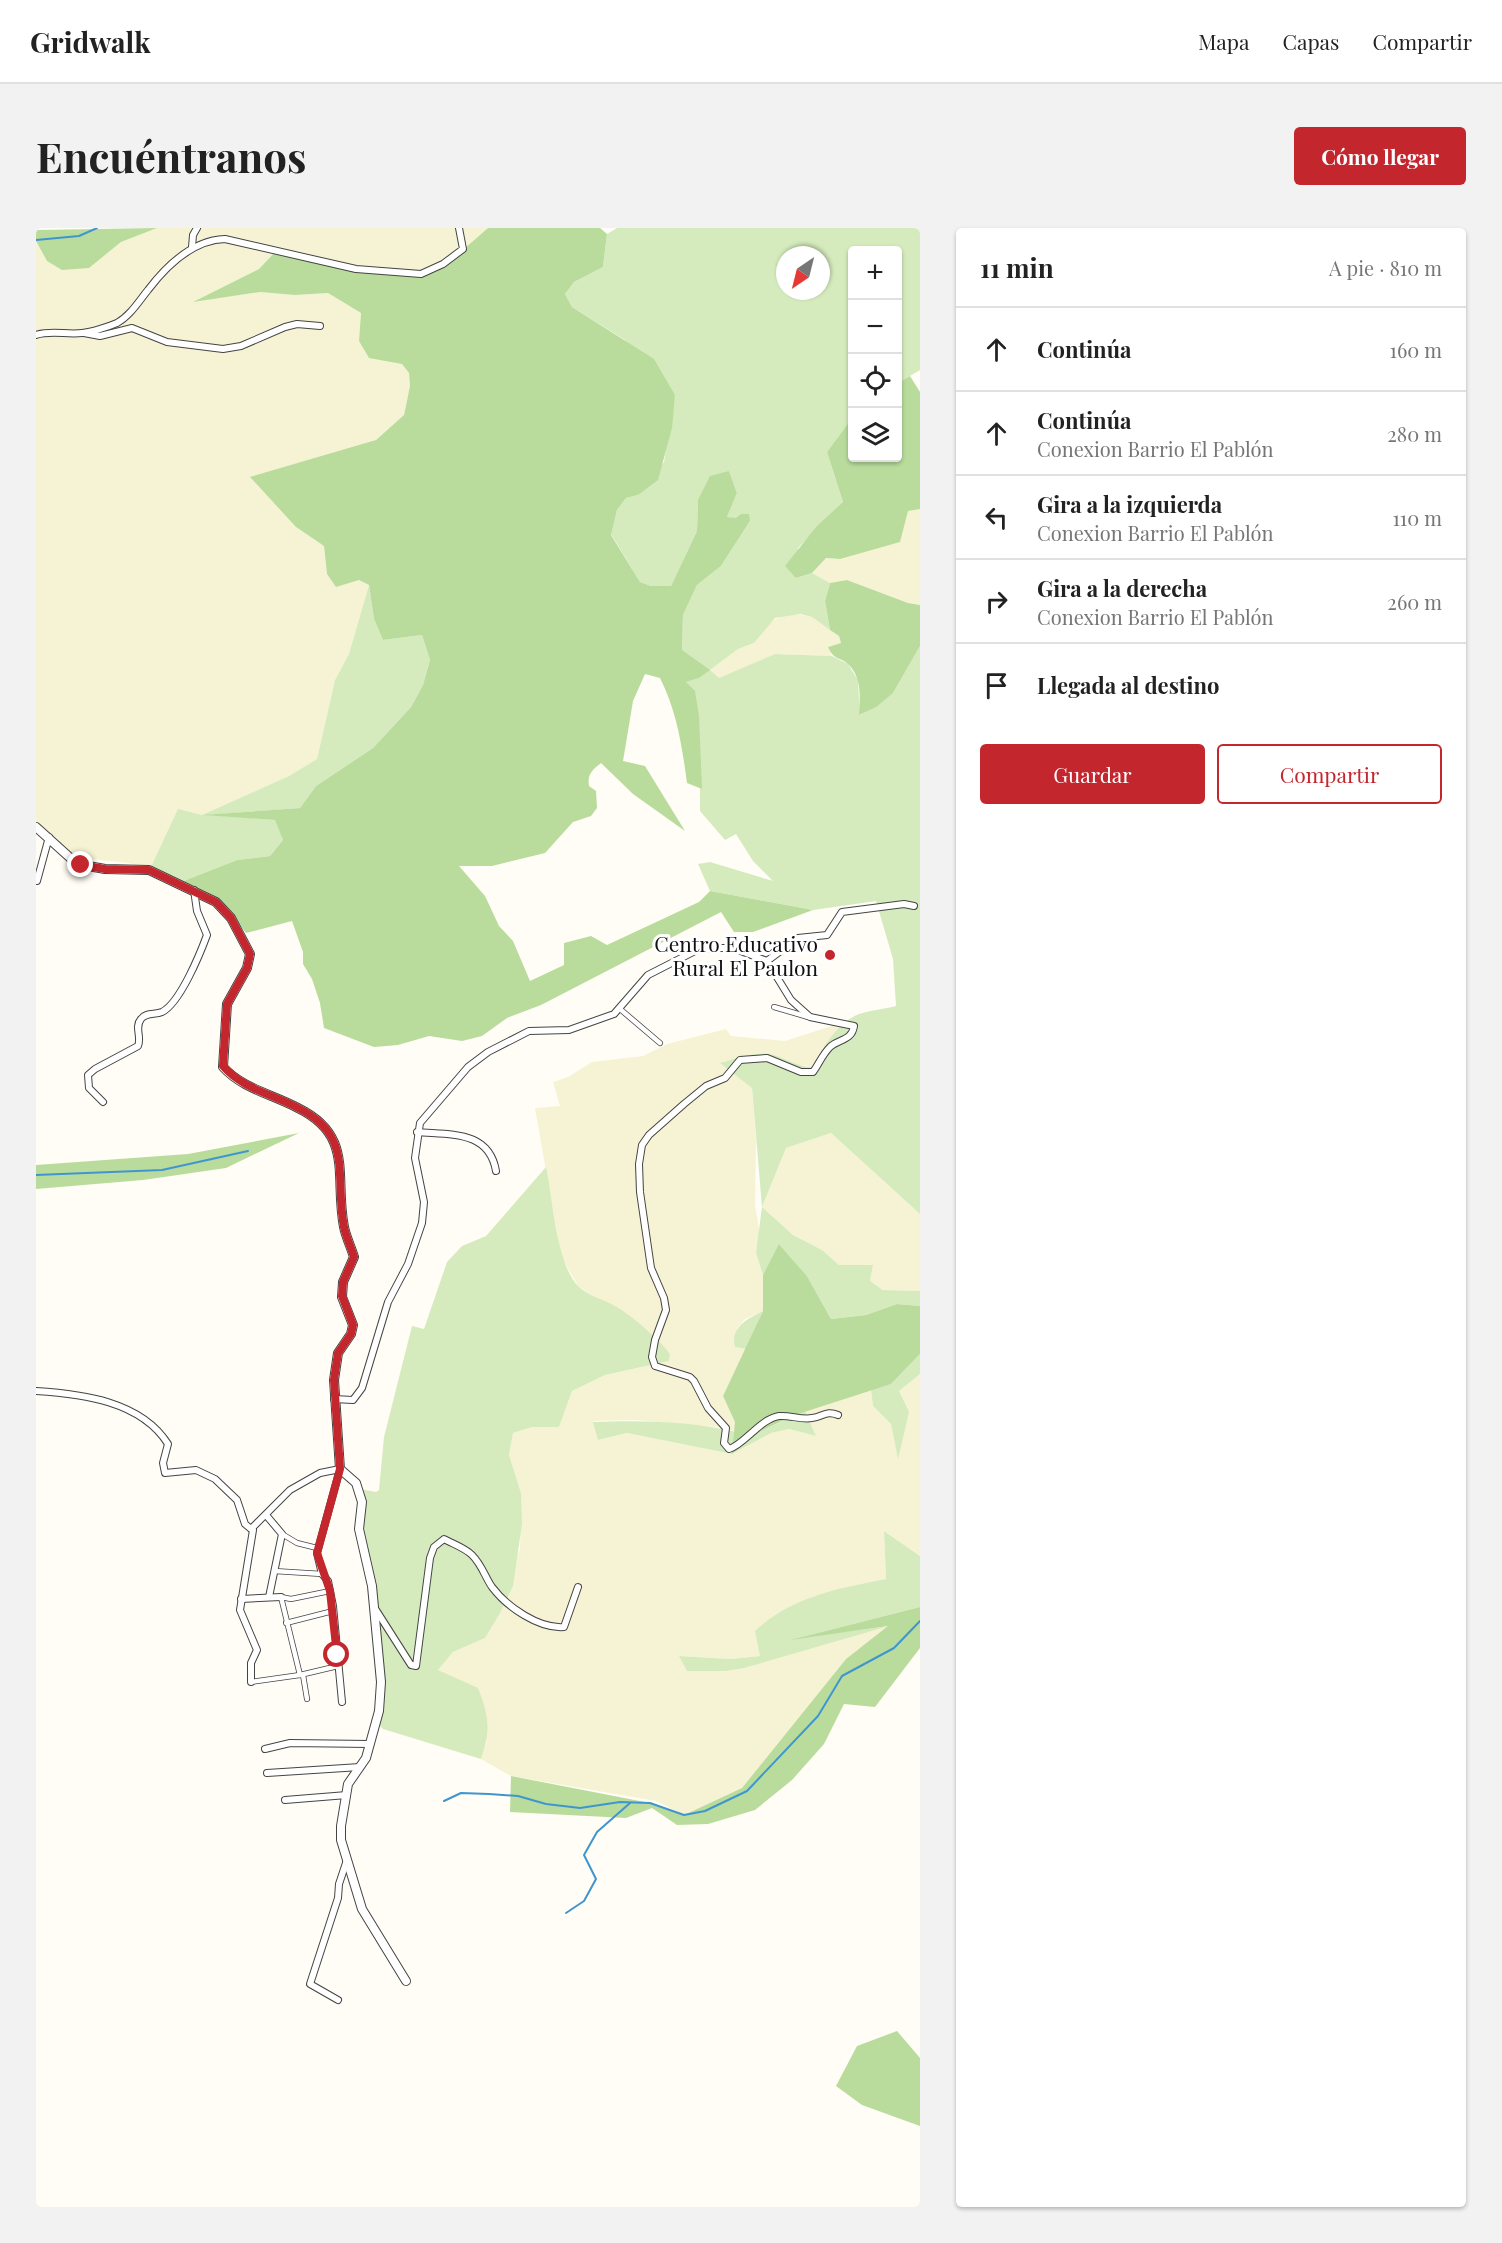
<!DOCTYPE html>
<html lang="es">
<meta charset="utf-8">
<style>
body{margin:0;font-family:"Playfair Display",serif;background:#f2f2f2;color:#222}
.controls{position:absolute;right:18px;top:18px;display:grid;overflow:hidden;border-radius:6px;box-shadow:0 2px 4px #0004}
.controls button{width:54px;height:54px;display:grid;place-items:center;padding:0;border:0;border-bottom:2px solid #e0e0e0;background:#fff;color:#222;font:30px sans-serif}
.compass{position:absolute;left:740px;top:18px;width:54px;height:54px;border-radius:50%;background:#fff;box-shadow:0 2px 4px #0004;rotate:215deg}
.stop{position:absolute;width:18px;height:18px;margin:-14px;border:4px solid #c4262e;border-radius:50%;background:#fff}
.stop.end{background:#c4262e;border-color:#fff;box-shadow:0 2px 6px #0008}
.list{margin:0;padding:0;list-style:none}
h2{display:flex;justify-content:space-between;align-items:center;height:78px;margin:0;padding:0 24px;font-size:26px}
h2 small{font-size:20px;font-weight:400;color:#767676}
.list li{display:grid;grid-template-columns:39px 1fr auto;gap:18px;align-items:center;box-sizing:border-box;height:84px;padding:0 24px;border-top:2px solid #e0e0e0}
.list b{display:block;font-size:22px;white-space:nowrap}
.list p{margin:0;font-size:20px;white-space:nowrap;color:#767676}
.list em{font-size:20px;font-style:normal;color:#767676}
.actions{display:flex;gap:12px;padding:18px 24px}
.actions a{flex:1;padding:14px 0;border:2px solid #c4262e;border-radius:6px;text-align:center;font-size:21px;color:#c4262e}
.actions .main{background:#c4262e;color:#fff}
.icon{flex:none;width:33px;height:33px;fill:none;stroke:currentColor;stroke-width:2;stroke-linecap:round;stroke-linejoin:round}
.map{position:relative;flex:none;width:884px;height:1979px;overflow:hidden;border-radius:6px}
header{display:flex;align-items:center;gap:36px;box-sizing:border-box;height:84px;padding:0 30px;background:#fff;border-bottom:2px solid #e0e0e0}
header strong{font-size:28px}
nav{display:flex;gap:33px;margin-inline-start:auto;font-size:21px}
.intro{display:flex;align-items:center;justify-content:space-between;box-sizing:border-box;height:144px;padding:0 36px}
h1{margin:0;font-size:42px}
.button{padding:15px 27px;border-radius:6px;background:#c4262e;color:#fff;font-size:21px;font-weight:700}
main{display:flex;gap:36px;padding:0 36px}
aside{flex:1;background:#fff;border-radius:6px;box-shadow:0 2px 4px #0004}
.map>svg:first-child{display:block}
</style>
<header>
<strong>Gridwalk</strong>
<nav><a>Mapa</a><a>Capas</a><a>Compartir</a></nav>
</header>
<div class="intro"><h1>Encuéntranos</h1><a class="button">Cómo llegar</a></div>
<main>
<div class="map">
<svg width="884" height="1979" viewBox="0 0 884 1979">
<rect width="100%" height="100%" fill="#fffdf5"/>
<g fill="#f6f3d4">
<polygon points="121,0 452,0 421,27 385,46 320,41 239,24 223,41 159,73 224,64 259,67 292,65 325,85 323,113 366,136 373,145 374,158 368,187 340,212 287,229 260,299 288,318 291,346 323,352 333,357 313,427 299,452 281,531 253,548 166,587 114,641 92,635 37,629 0,593 0,13 11,33 53,40 85,14"/>
<polygon points="879,280 884,281 884,377 872,375 811,352 794,355 776,345 790,330 798,331 850,316 872,283"/>
<polygon points="754,385 776,389 803,408 805,415 792,419 796,428 739,426 683,451 674,442 702,421 718,415 733,394"/>
<polygon points="811,793 783,826 779,839 759,836 716,860 720,912 719,977 724,1006 720,1025 727,1047 727,1083 709,1091 701,1100 699,1119 710,1121 687,1168 699,1193 700,1204 679,1199 598,1192 558,1193 563,1212 591,1205 696,1226 735,1205 753,1201 780,1208 769,1183 835,1161 837,1178 855,1196 862,1229 863,1163 884,1146 884,1328 848,1303 850,1351 816,1358 725,1428 695,1431 644,1428 651,1443 690,1443 853,1398 810,1431 706,1560 648,1587 620,1573 475,1548 445,1531 451,1513 402,1442 417,1424 449,1410 484,1321 485,1265 473,1227 477,1205 496,1199 523,1199 536,1163 569,1147 633,1133 634,1126 579,1078 556,1068 542,1058 525,1028 499,880 524,878 517,854 532,849 556,834 607,828 631,816 690,801 695,808 749,813"/>
<polygon points="795,905 884,986 884,1063 848,1062 834,1054 837,1037 803,1037 786,1022 757,1007 726,979 750,920"/>
</g>
<g fill="#d5ebbd" fill-rule="evenodd">
<path d="M581 0H884V142L862 155V22H816V190L791 224 807 274 762 320 760 350 776 345 794 355 789 373 794 402 776 389 764 386 739 390 718 415 702 421 674 442 683 450 739 426 796 428 812 436 822 452 824 487 857 465 884 418V986L795 905 750 920 726 979 757 1007 786 1022 803 1037H837L834 1053 847 1062 884 1063V1078L861 1076 830 1087 795 1091 771 1048 744 1017 727 1047 720 1025 726 979 716 860 684 835C698 831 716 824 732 826 748 828 761 840 779 839 784 820 804 793 823 786 835 782 849 781 860 778L857 731 840 673 777 682 674 663 662 636 674 634 737 653 717 633 700 606 689 612 664 583V539L649 454 663 450 646 422 647 387 661 357 685 338 714 293 691 289 701 265 693 243 662 272 661 303 635 358 618 359 604 354 575 306 581 282 590 270 602 267 628 234 639 167 589 112 536 79 529 66 538 54 567 39 571 6ZM749 27H785V63H749Z"/>
<polygon points="333,357 338,391 347,412 386,407 394,432 387,457 375,479 337,520 280,558 264,580 172,587 240,592 247,612 234,628 201,632 145,654 114,641 142,581 166,587 253,548 281,531 299,452 313,426"/>
<path d="M510 939C517 971 520 1035 542 1058 552 1068 567 1071 579 1078 594 1086 624 1112 634 1126L633 1133 569 1147 536 1163 523 1199H496L477 1205 473 1227 485 1265 486 1296 477 1358 464 1385 449 1410 417 1424 402 1442 442 1460C453 1488 455 1503 445 1531L347 1501 339 1493 341 1432 338 1394 326 1314 330 1272 324 1261 340 1264 343 1262 348 1209 376 1098 388 1101 411 1034 426 1018 450 1008Z"/>
<path d="M727 1083 710 1121 699 1119C694 1099 711 1091 727 1083Z"/>
<polygon points="884,1126 884,1146 863,1163 873,1184 862,1231 855,1196 837,1178 835,1161 855,1156"/>
<path d="M769 1183 780 1208 753 1201 735 1205 696 1226 591 1205 562 1212 557 1194C602 1192 656 1193 700 1204L697 1225 725 1203Z"/>
<path d="M848 1303 884 1328V1379L762 1410 853 1398 708 1440 690 1443H651L643 1428 695 1431 724 1428 719 1403C755 1369 803 1360 850 1351Z"/>
</g>
<g fill="#b9dc9c">
<polygon points="121,0 85,14 53,40 26,42 11,33 0,13 0,2"/>
<path d="M452 0H564L571 6 567 39 538 54 529 66 536 79 618 131 639 167 636 200 622 252 602 267 590 270 581 282 575 307 604 354 615 358H635L661 303 662 272 674 248 693 243 701 265 691 289 700 290 705 286H713L714 293 685 338 661 357 647 387 646 422 674 442 663 450 650 454 659 463 663 488 666 561 651 555C646 518 641 484 624 450L609 446 597 473 587 533 609 538 649 603 597 566 565 535C556 542 551 547 553 558L560 563 561 580 555 588 537 594 509 625 456 638H423L449 668 463 698 477 713 494 753 528 737V715L555 708 571 717 663 674 674 663 777 682 717 704H698L685 684 505 777 471 790 446 808 426 813 393 808 362 817 338 819 288 800 284 775 276 751 267 736V724L256 693 210 705 197 688 145 654 201 632 234 628 247 612 239 592 166 587 264 580 280 558 337 520 375 479 387 457 394 432 386 407 347 412 338 391 333 357 323 352 300 359 291 346 288 318 260 299 214 249 340 212 368 187 374 158 373 145 366 136 333 130 323 113 325 85 292 65 259 67 224 64 157 74 223 41 239 24 290 35 385 46 421 27Z"/>
<polygon points="874,148 884,164 884,281 872,283 864,314 804,331 790,330 776,345 760,350 749,338 780,299 807,274 791,224 816,190 816,230 862,230 862,155"/>
<path d="M811 352 872 375 884 377V418L857 465 840 479 823 487C824 470 826 450 813 437 804 428 798 433 792 419L805 415 803 408 794 402 789 373 794 355Z"/>
<polygon points="263,905 190,940 107,952 0,961 0,937 152,926"/>
<polygon points="743,1016 771,1048 795,1091 830,1087 861,1076 884,1078 884,1126 855,1156 759,1187 725,1203 696,1226 699,1194 687,1168 727,1083 727,1047"/>
<polygon points="884,1379 884,1420 839,1479 808,1476 788,1516 756,1552 719,1582 672,1596 641,1597 616,1580 590,1590 474,1584 475,1548 614,1575 648,1587 706,1560 810,1431 852,1398 754,1412"/>
<polygon points="861,1803 884,1830 884,1898 826,1877 800,1858 821,1818"/>
</g>
<g fill="none" stroke-linecap="round" stroke-linejoin="round">
<g stroke="#3f96cf" stroke-width="2">
<polyline points="0,12 43,8 61,0"/>
<polyline points="0,947 126,942 212,923"/>
<polyline points="408,1573 425,1565 453,1566 482,1568 510,1576 544,1580 584,1574 614,1575 648,1587 669,1583 711,1563 782,1488 806,1448 858,1420 884,1393"/>
<polyline points="530,1685 548,1673 560,1651 548,1627 561,1604 594,1575"/>
</g>
<defs>
<g id="pedestrian">
<polyline points="738,779 772,789"/>
<polyline points="584,781 624,815"/>
<polyline points="246,1306 261,1315 281,1320"/>
<polyline points="238,1343 286,1346"/>
<polyline points="250,1395 297,1383"/>
<polyline points="264,1447 245,1369 255,1371 294,1363"/>
<polyline points="267,1447 271,1471"/>
<polyline points="215,1454 264,1447 302,1438"/>
</g>
<g id="minor">
<polyline points="156,19 157,7 161,0"/>
<polyline points="48,105 64,108 96,100 131,114 187,121 205,118 249,99 261,96 284,98"/>
<path d="M0 107C15 102 31 107 46 105 55 104 72 99 81 95 94 88 103 73 112 62 131 37 158 12 189 11L320 41 385 46 407 36 427 21 423 0"/>
<polyline points="1,653 13,609"/>
<polyline points="731,733 762,710 791,707 806,684 868,676 878,678"/>
<path d="M67 874 53 860 52 847 59 841 102 818C106 809 98 799 105 791 110 784 119 787 126 784 144 775 164 726 171 707L161 683 158 662"/>
<path d="M381 904C414 907 453 902 460 943"/>
<path d="M0 1163C46 1166 105 1173 132 1216L127 1235 129 1245 160 1242 179 1251 201 1272 209 1296 215 1301 254 1262 284 1245 304 1241 281 1325 286 1346 292 1353 297 1378 306 1474"/>
<path d="M298 1171 317 1172 326 1160 352 1074 372 1036 386 995 388 974 379 930 384 895 432 839 452 824 493 803 533 802 578 786 612 747 659 723 678 720H697L731 733 755 772 774 789 818 798C816 813 802 811 794 819 786 827 783 836 777 844H765L731 830 704 832 689 850 670 858 648 876 613 907 606 917 603 936 604 964 615 1040 628 1070 630 1082 619 1112 616 1129 619 1138 654 1149 658 1153 672 1180 690 1200 688 1215 693 1221C708 1217 724 1191 743 1188 754 1187 765 1192 776 1190 787 1189 790 1182 802 1187"/>
<polyline points="230,1287 246,1306 233,1369"/>
<polyline points="205,1371 245,1369"/>
<path d="M340 1382 375 1437 380 1438 394 1330 398 1319 408 1311C417 1316 429 1320 436 1327 446 1337 449 1349 456 1359 471 1379 503 1401 528 1399L542 1359"/>
<polyline points="215,1454 215,1435 221,1422 204,1382 217,1302"/>
<polyline points="229,1521 254,1515 334,1516"/>
<polyline points="231,1545 324,1539"/>
<polyline points="249,1572 311,1567"/>
<polyline points="302,1772 274,1756 302,1670 303,1656 311,1632"/>
</g>
<path id="tertiary" d="M0 599 41 636 69 641 113 642 180 674 195 690 214 726 211 740 191 776 187 839C207 861 236 866 262 880 319 908 298 949 308 999 310 1009 315 1019 318 1029L307 1054 306 1069 317 1097 315 1106 302 1125 298 1152 304 1241 320 1255 326 1274 323 1301 336 1358 345 1454 343 1483 330 1530 312 1556 305 1598V1612L326 1681 370 1753"/>
</defs>
<use href="#pedestrian" stroke="#444" stroke-width="6"/>
<use href="#minor" stroke="#444" stroke-width="8"/>
<use href="#tertiary" stroke="#444" stroke-width="10"/>
<use href="#pedestrian" stroke="#fff" stroke-width="4.5"/>
<use href="#minor" stroke="#fff" stroke-width="6"/>
<use href="#tertiary" stroke="#fff" stroke-width="8"/>
</g>
<g fill="none" stroke-linecap="round" stroke-linejoin="round">
<path stroke="#c4262e" stroke-width="8" d="M45 637 69 641 113 642 180 674 195 690 214 726 211 740 191 776 187 838C207 861 236 866 262 880 319 908 298 949 308 999 310 1009 315 1019 318 1029L307 1054 306 1068 317 1097 315 1106 302 1125 298 1152 304 1241 281 1325 294 1363 301 1427"/>
</g>
<circle fill="#c4262e" stroke="#fff" stroke-width="2" cx="794" cy="727" r="6"/>
<g text-anchor="middle" dominant-baseline="central" stroke-width="6" stroke-linejoin="round" paint-order="stroke">
<g font-size="21" fill="#111" stroke="#fff" text-anchor="end">
<text x="782" y="715">Centro Educativo<tspan x="782" dy="24">Rural El Paulon</tspan></text>
</g>
</g>
</svg>
<div class="controls">
<button>+</button>
<button>−</button>
<button><svg class="icon" aria-label="locate" viewBox="0 0 24 24"><circle cx="12" cy="12" r="6"/><path d="M12 2v4M12 18v4M2 12h4M18 12h4"/></svg></button>
<button><svg class="icon" aria-label="layers" viewBox="0 0 24 24"><path d="M12 4l9 5-9 5-9-5zM3 14l9 5 9-5"/></svg></button>
</div>
<svg class="compass" viewBox="-18 -18 36 36"><path d="M0-13l5 13h-10z" fill="#e53935"/><path d="M0 13l5-13h-10z" fill="#767676"/></svg>
<div class="stop" style="left:301px;top:1427px"></div>
<div class="stop end" style="left:45px;top:637px"></div>
</div>
<aside>
<h2>11 min<small>A pie · 810 m</small></h2>
<ul class="list">
<li><svg class="icon" aria-label="ahead" viewBox="0 0 24 24"><path d="M12 20V5M6 11l6-6 6 6"/></svg><div><b>Continúa</b></div><em>160 m</em></li>
<li><svg class="icon" aria-label="ahead" viewBox="0 0 24 24"><path d="M12 20V5M6 11l6-6 6 6"/></svg><div><b>Continúa</b><p>Conexion Barrio El Pablón</p></div><em>280 m</em></li>
<li><svg class="icon" aria-label="left" viewBox="0 0 24 24"><path d="M17 20v-9H6M10 6l-5 5 5 5"/></svg><div><b>Gira a la izquierda</b><p>Conexion Barrio El Pablón</p></div><em>110 m</em></li>
<li><svg class="icon" aria-label="right" viewBox="0 0 24 24"><path d="M7 20v-9h11M14 6l5 5-5 5"/></svg><div><b>Gira a la derecha</b><p>Conexion Barrio El Pablón</p></div><em>260 m</em></li>
<li><svg class="icon" aria-label="arrive" viewBox="0 0 24 24"><path d="M6 21V4h12l-3 4 3 4H6"/></svg><div><b>Llegada al destino</b></div></li>
</ul>
<div class="actions"><a class="main">Guardar</a><a>Compartir</a></div>
</aside>
</main>
